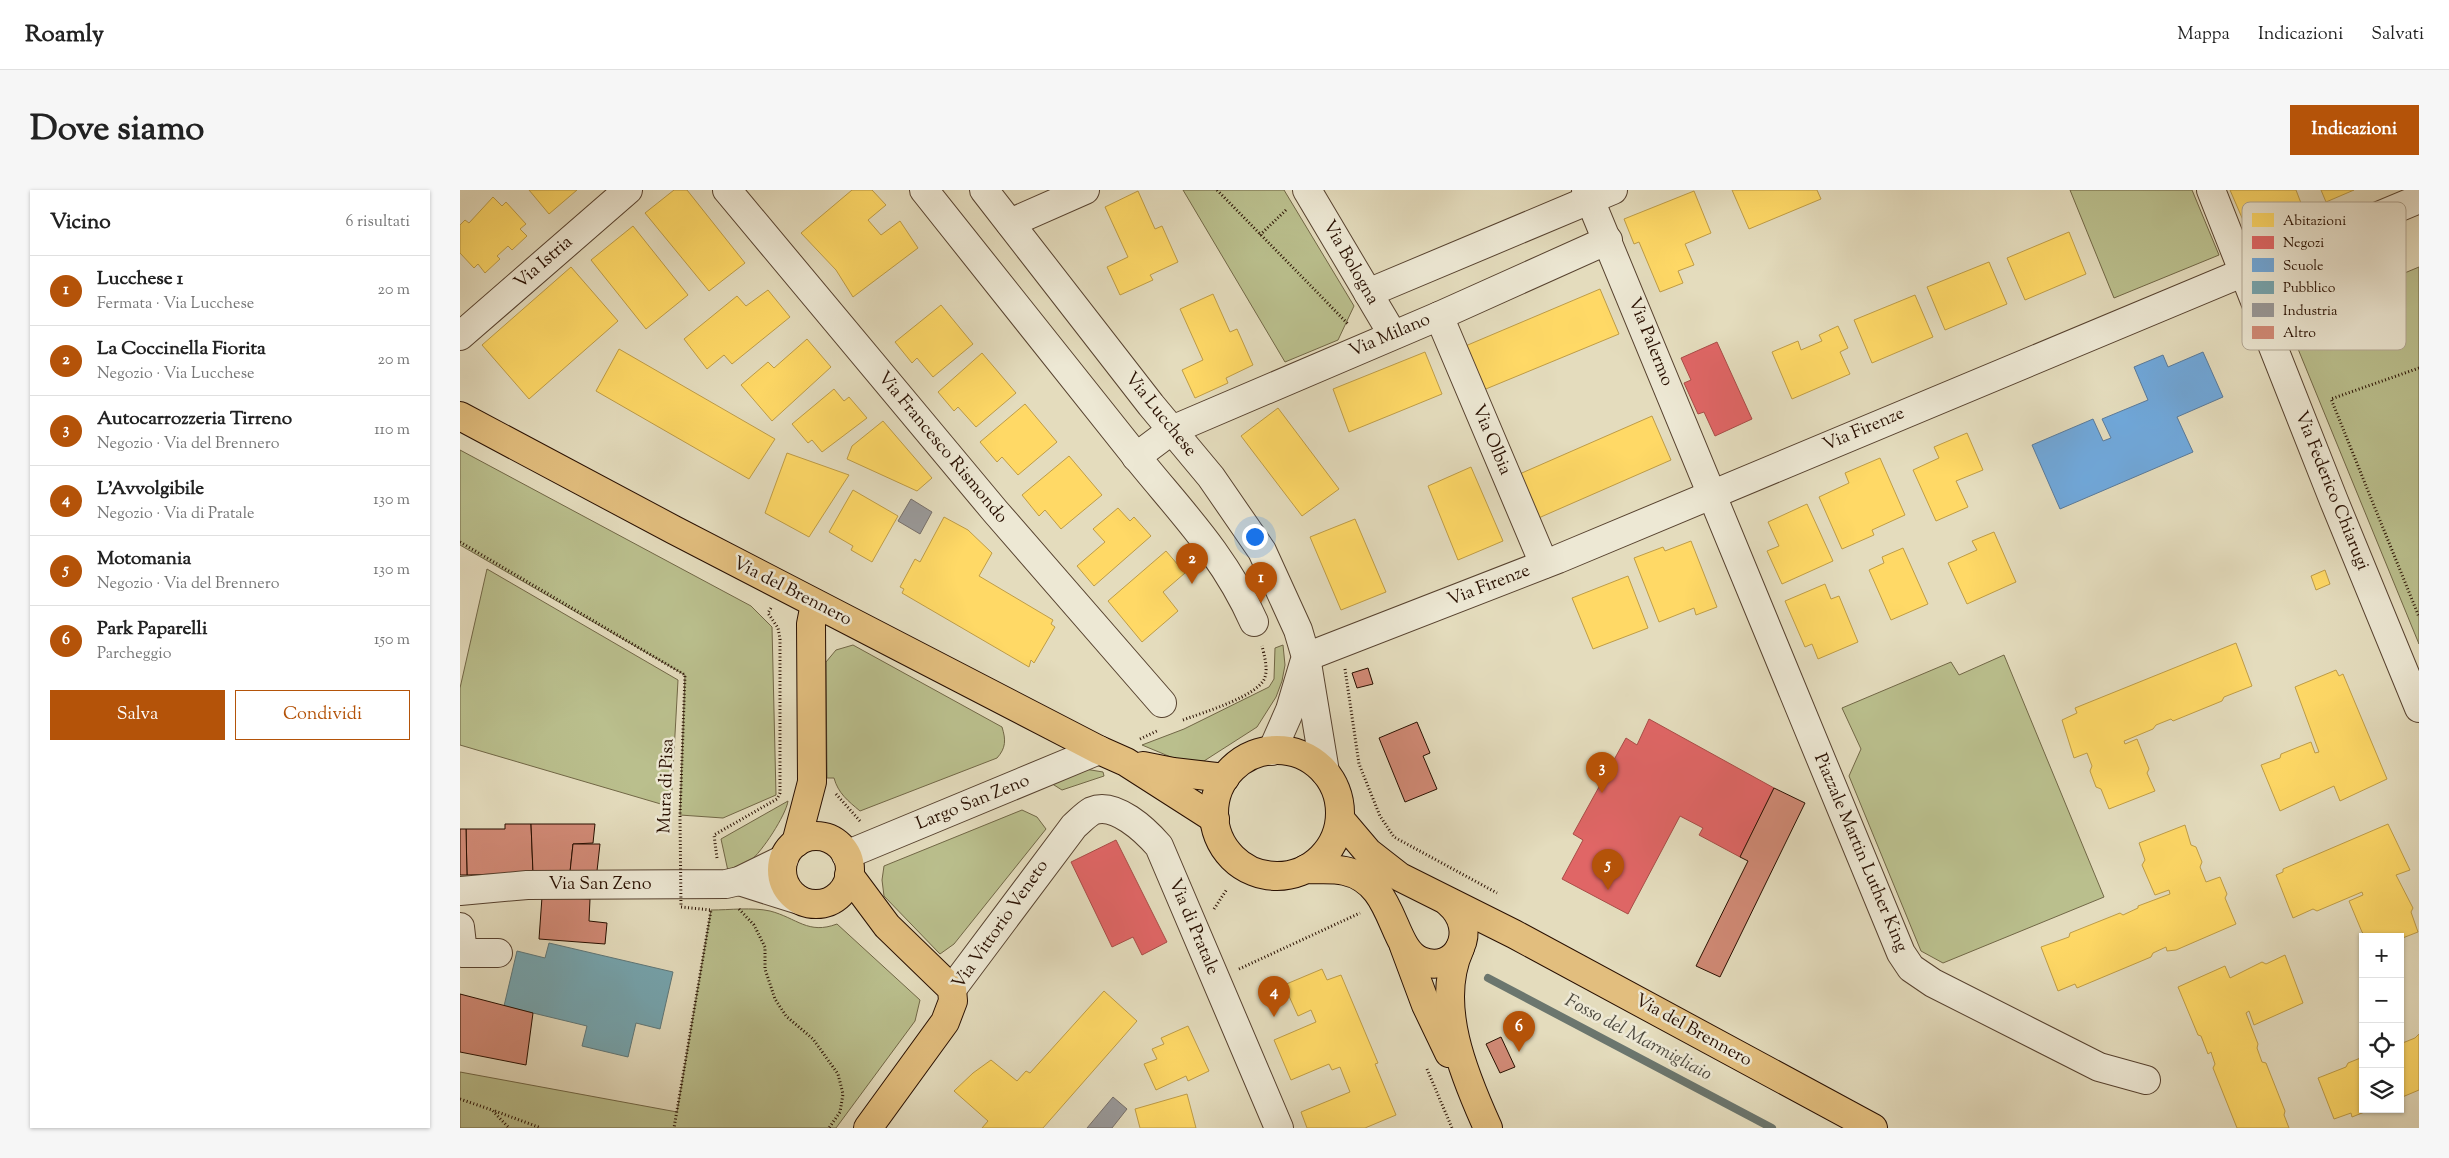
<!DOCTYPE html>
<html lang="it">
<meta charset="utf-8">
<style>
body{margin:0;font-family:"Sorts Mill Goudy",serif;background:#f6f6f6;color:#222}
.controls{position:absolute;right:15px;bottom:15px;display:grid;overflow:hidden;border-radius:0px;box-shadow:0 1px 4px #0004}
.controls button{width:45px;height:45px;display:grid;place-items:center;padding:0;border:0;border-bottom:1px solid #e0e0e0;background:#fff;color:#222;font:25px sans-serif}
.you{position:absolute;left:794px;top:346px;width:18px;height:18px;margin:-12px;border:4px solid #fff;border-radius:50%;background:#1a73e8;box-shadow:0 0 0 8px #1a73e833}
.badge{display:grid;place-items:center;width:32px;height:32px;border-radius:50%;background:#b45309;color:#fff;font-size:16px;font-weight:700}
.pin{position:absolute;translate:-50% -41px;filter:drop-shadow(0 1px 2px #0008)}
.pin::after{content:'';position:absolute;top:26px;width:18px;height:15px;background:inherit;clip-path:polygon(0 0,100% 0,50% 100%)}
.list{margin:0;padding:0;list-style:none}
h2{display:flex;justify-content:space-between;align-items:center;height:65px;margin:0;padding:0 20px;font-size:21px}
h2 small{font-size:16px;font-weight:400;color:#767676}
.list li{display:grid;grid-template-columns:32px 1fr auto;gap:15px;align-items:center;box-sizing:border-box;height:70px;padding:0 20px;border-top:1px solid #e0e0e0}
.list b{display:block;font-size:19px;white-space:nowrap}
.list p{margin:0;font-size:16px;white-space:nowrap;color:#767676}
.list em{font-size:16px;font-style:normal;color:#767676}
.actions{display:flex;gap:10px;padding:15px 20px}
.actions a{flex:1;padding:11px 0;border:1px solid #b45309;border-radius:0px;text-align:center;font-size:18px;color:#b45309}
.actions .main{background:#b45309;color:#fff}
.icon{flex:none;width:28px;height:28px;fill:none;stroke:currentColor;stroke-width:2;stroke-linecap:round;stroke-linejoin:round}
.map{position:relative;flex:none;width:1959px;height:938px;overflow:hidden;border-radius:0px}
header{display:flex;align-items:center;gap:30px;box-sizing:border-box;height:70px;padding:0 25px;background:#fff;border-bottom:1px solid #e0e0e0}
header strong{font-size:24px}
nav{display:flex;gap:28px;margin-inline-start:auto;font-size:18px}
.intro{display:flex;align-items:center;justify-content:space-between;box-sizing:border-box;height:120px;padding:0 30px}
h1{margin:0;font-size:35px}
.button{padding:12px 22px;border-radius:0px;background:#b45309;color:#fff;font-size:18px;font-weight:700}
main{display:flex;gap:30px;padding:0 30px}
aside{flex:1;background:#fff;border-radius:0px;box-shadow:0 1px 4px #0004}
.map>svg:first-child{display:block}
</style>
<header>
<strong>Roamly</strong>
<nav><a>Mappa</a><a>Indicazioni</a><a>Salvati</a></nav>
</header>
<div class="intro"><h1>Dove siamo</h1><a class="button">Indicazioni</a></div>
<main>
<aside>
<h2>Vicino<small>6 risultati</small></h2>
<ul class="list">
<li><span class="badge">1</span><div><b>Lucchese 1</b><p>Fermata · Via Lucchese</p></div><em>20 m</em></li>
<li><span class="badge">2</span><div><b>La Coccinella Fiorita</b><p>Negozio · Via Lucchese</p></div><em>20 m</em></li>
<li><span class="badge">3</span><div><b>Autocarrozzeria Tirreno</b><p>Negozio · Via del Brennero</p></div><em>110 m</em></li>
<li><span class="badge">4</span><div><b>L'Avvolgibile</b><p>Negozio · Via di Pratale</p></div><em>130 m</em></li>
<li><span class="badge">5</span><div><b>Motomania</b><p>Negozio · Via del Brennero</p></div><em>130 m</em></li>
<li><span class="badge">6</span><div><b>Park Paparelli</b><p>Parcheggio</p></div><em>150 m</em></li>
</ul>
<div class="actions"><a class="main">Salva</a><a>Condividi</a></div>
</aside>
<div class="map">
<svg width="1959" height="938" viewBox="0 0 1959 938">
<rect width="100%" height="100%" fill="#e4dcbd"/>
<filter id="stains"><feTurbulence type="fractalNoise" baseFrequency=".004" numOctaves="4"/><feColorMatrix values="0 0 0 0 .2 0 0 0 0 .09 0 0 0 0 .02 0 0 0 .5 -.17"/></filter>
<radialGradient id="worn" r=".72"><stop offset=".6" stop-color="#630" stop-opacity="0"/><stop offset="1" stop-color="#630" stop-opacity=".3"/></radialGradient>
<g fill="#babf8d" stroke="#716746">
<polygon points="723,0 824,0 894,116 878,150 825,172"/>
<polygon points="1610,0 1732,0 1759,65 1654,108"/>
<polygon points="1959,77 1959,454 1827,132"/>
<polygon points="0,260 291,416 312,437 316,605 263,628 220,625 225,485 0,355"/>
<polygon points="27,379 218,490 211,617 0,555 0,498"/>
<path d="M393 455 542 537C546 550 546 558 537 568L400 621C388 611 378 603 374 588H367L366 472 376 460Z"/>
<polygon points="823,455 825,475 822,491 816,507 797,537 744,571 718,570 682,555 724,539 809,497 814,489 815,458"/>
<polygon points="1544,465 1644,707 1483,773 1461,761 1389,586 1401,559 1382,518 1491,472 1499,485"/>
<polygon points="619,578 643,582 644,586 602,600 586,590"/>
<path d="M328 611C326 625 302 662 290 671 284 676 275 678 268 681L261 649Z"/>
<polygon points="562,620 577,627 586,639 494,754 480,764 424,706 422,690 424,676"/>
<path d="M251 720C270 720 292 717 310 721 337 728 348 745 377 734L460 810 455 831 376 938H0V882L217 922Z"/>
</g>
<g fill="#ffd966" stroke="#be9c47">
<polygon points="69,0 117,0 89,24"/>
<polygon points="214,0 227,0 285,73 249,101 185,23"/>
<polygon points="392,0 412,0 426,15 408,30 421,45 440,31 458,58 393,107 376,80 341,43"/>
<polygon points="1272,0 1357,0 1361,9 1289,39"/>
<polygon points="1770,0 1836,0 1844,21 1789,44"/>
<polygon points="1861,0 1894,0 1866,12"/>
<polygon points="678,1 695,39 702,36 718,72 690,85 693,90 660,105 647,77 668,67 645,17"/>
<polygon points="1234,1 1251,43 1225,54 1234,75 1218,81 1223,93 1200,102 1179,52 1174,54 1164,29"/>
<polygon points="33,7 42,16 46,12 66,34 60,39 67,46 52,60 48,56 37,66 40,69 25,83 18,74 14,78 0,63 0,35 5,30 9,33"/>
<polygon points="173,36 228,105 186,139 131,70"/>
<polygon points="1609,42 1626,84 1565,110 1547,68"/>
<polygon points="1529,72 1547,114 1485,140 1467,97"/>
<polygon points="111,77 158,131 69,209 22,155"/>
<polygon points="1140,99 1159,144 1021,201 1003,157"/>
<polygon points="308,100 330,127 272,174 264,165 247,179 224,149 277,106 286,116"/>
<polygon points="753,104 770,142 777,139 793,175 766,188 768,193 735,208 722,180 743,170 720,119"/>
<polygon points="1455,105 1473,147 1412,173 1394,130"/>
<polygon points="481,115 513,154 473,187 457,168 452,173 435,152"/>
<polygon points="1378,136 1388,158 1380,162 1390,184 1332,209 1312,162 1338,151 1341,160 1362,151 1359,145"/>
<polygon points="347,149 371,177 312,231 281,195 308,172 314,178"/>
<polygon points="159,159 315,249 289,289 136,201"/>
<polygon points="965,162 982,204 889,242 873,199"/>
<polygon points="522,163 556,203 516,237 498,217 494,221 478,202"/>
<polygon points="374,199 384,211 389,207 407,228 362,262 352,250 348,253 332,234"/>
<polygon points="565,214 597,252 558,285 542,267 537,272 520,252"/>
<polygon points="818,218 879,299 842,326 781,246"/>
<polygon points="1192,226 1211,270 1074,330 1055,286"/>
<polygon points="423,231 472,288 457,301 387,269 392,256"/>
<polygon points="1507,243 1523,280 1496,291 1508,317 1476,331 1453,280 1479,268 1474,257"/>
<polygon points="327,263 389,285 349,347 305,323"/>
<polygon points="609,266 642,305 601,339 585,320 579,326 562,305"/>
<polygon points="1420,268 1445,325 1412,340 1414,345 1382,359 1359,307 1389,293 1385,283"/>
<polygon points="1011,277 1043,351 998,370 968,296"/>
<polygon points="393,300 438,326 412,372 391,360 393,356 369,342"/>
<polygon points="1347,314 1373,371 1322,394 1307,361 1319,356 1308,332"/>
<polygon points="658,318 670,331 674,327 691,346 634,396 617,376 645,352 633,339"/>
<polygon points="484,327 508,340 532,363 519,386 593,430 591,434 595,437 574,473 571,470 569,477 442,403 444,399 440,397 455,369 460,372"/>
<polygon points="895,329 926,402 881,420 850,347"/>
<polygon points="1534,342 1556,392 1507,414 1488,373 1517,360 1512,351"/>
<polygon points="1231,351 1257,417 1236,425 1234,418 1199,432 1174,368 1203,357 1205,361"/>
<polygon points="1443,358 1468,414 1431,430 1409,380 1424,373 1422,367"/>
<polygon points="706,361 725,383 703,402 718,421 682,452 648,411"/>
<polygon points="1865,380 1870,394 1856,400 1851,386"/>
<polygon points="1168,386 1188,438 1133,459 1112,408"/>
<polygon points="1365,394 1371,409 1379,406 1398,452 1358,469 1352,454 1345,457 1325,411"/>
<polygon points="1776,453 1792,496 1764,507 1762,511 1713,531 1711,529 1696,535 1693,539 1664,551 1665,554 1677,549 1689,579 1687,583 1695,601 1649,619 1641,599 1636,597 1630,581 1632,576 1627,563 1614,568 1602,530 1617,523 1615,518"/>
<polygon points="1876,480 1879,486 1883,484 1927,589 1880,611 1874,596 1820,621 1801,575 1820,568 1821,564 1851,552 1855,563 1859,562 1835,497"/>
<polygon points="1928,634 1950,680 1936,685 1953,718 1951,722 1958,742 1940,749 1940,747 1907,747 1902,742 1889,711 1903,705 1902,702 1857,721 1853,719 1833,728 1816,685 1823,682 1823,679"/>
<polygon points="1725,635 1731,655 1736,657 1742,672 1740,677 1746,692 1760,687 1767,704 1765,708 1776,734 1716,760 1707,761 1706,757 1693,763 1691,767 1617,798 1615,794 1598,801 1581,757 1609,747 1610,743 1660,723 1663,725 1678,718 1678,716 1710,704 1709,700 1695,705 1682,675 1685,670 1679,653"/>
<polygon points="1825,765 1843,813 1794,835 1789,821 1786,823 1798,854 1797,858 1802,872 1806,873 1825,921 1824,925 1829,938 1777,938 1753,878 1755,874 1751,862 1748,864 1741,846 1738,845 1718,797 1765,776 1770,788 1802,772 1806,774"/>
<polygon points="862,779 867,790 881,785 918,873 915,874 936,925 905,938 847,938 841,922 890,902 880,877 872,880 869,874 831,890 814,850 856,832 851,820 838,826 824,795"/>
<polygon points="644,801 677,831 583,938 522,938 528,931 494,901 513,883 531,870 557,891 566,881 570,883"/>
<polygon points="728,836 749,881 728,891 726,886 696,900 684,874 697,869 692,859 704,854 701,848"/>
<polygon points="1959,844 1959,900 1940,908 1940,854 1955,848"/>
<polygon points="1903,867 1903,919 1912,919 1892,927 1891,923 1874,929 1858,888 1886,877 1888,873"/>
<polygon points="727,904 736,938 680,938 675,919"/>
</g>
<g fill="#e06666" stroke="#a94c47">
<polygon points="1257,152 1292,229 1255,246 1244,222 1238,224 1224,193 1231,190 1221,168"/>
<polygon points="1189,529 1314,598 1280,667 1239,645 1243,638 1220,626 1168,724 1102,689 1123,650 1113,644 1166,548 1177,555"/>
<polygon points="656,650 707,752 682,765 673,747 652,757 611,672"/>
</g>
<polygon fill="#6fa8dc" stroke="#5a7a9a" points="1743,162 1763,207 1717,227 1733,262 1600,319 1572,255 1633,229 1643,251 1651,248 1642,229 1688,210 1674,177 1703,165 1708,177"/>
<polygon fill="#76a5af" stroke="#5f787a" points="89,753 213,782 200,839 176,833 168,867 122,856 127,836 44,816 57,761 85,768"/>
<g fill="#999" stroke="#77706b">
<polygon points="451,309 472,322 460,344 438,331"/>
<polygon points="653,907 667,919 652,938 627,938"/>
</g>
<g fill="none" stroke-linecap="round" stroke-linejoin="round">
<polyline stroke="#6b766e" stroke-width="8" points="1028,788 1312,938"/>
</g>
<g fill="#d18a76" stroke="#280f00">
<polygon points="908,478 913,494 897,498 892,483"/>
<polygon points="957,532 970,563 963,566 977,599 945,612 919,548"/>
<polygon points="1314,598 1345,613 1260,787 1236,776 1288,671 1280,667"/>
<polygon points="45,634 71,634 73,683 7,685 6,639 45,639"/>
<polygon points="71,634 135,634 133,653 113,654 110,682 73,683"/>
<polygon points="0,639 6,639 7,685 0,685"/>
<polygon points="113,654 140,654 137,681 110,682"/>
<polygon points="82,707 130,709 129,731 147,733 145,754 79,749"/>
<polygon points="0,804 73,823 66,875 0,862"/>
<polygon points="1041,847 1055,877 1040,883 1026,854"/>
</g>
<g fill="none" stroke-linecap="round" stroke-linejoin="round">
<defs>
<g id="minor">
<polyline points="267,0 535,321 702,513"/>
<path d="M464 0C533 87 602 174 671 260 717 318 763 362 794 432"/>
<polyline points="524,0 691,215 751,287 802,361 838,440 846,467 865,582"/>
<polyline points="847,0 933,145"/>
<polyline points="1126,0 1441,763 1451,778 1473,793 1639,877 1686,890"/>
<polyline points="1751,0 1874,311 1959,518"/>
<polyline points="550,33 625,0"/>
<polyline points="908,103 1153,0"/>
<polyline points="979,126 1084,374"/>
<polyline points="0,146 168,0"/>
<polyline points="676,267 712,240 979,126 1148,50"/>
<polyline points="846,467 1098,369 1959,9"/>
<polyline points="812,561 830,520 844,473"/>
<polyline points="386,665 639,560"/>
<polyline points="279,691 339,710"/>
<polyline points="0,701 67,695 266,694 279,691 324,669"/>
<polyline points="0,737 3,763 38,763"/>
<path d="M492 799 614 636C620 631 625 625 632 621 655 611 686 641 699 656L819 938"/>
</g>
<g id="major">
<polyline points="0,226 214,340 639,560 666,572 755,629"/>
<circle cx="817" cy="623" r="63"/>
<polyline points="683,576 713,582 765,588"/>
<polyline points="880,629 908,662 940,687 1054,744 1413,938"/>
<circle cx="356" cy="680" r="34"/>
<polyline points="336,653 352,592 351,434 355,414"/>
<path d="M846 679C859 680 872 678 885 681 936 692 930 759 961 771 997 785 1020 740 989 713"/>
<polyline points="389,685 427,736 492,799 493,811 485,832 408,938"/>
<polyline points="944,756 966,815 989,863"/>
<path d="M1000 758C974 814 1004 885 1028 938"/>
</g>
</defs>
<use href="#minor" stroke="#57422f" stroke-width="30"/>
<use href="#major" stroke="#280f00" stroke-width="30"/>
<g stroke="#280f00" stroke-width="3" stroke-dasharray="1 2.5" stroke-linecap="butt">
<polyline points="757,0 889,135"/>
<polyline points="800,45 827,19"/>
<polyline points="1959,178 1871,209 1959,427"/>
<polyline points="885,479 899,574 920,626 934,647 1037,703"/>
<path d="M723 530C741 523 800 506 805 487 808 478 804 464 802 456"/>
<polyline points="680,549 699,540"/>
<polyline points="376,604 400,631"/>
<polyline points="257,668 254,645 317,609 320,603 320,449 318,438 308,423 311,418"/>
<polyline points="279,719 294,735 305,757 305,779 315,809 326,826 353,849 378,884 383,904 380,922 369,938"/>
<polyline points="754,719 767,699"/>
<polyline points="779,779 900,723"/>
<polyline points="967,879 992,938"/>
<polyline points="0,909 32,920 49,938"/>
<polyline points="35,921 81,938"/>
</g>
<use href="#minor" stroke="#ede8d4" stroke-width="28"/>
<use href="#major" stroke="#e2be7e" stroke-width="28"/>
<polyline stroke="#280f00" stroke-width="3" stroke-dasharray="1 2.5" stroke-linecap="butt" points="0,352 225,485 220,625 221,717 251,720 214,938"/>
</g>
<g text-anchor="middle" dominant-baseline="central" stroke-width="5" stroke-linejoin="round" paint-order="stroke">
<g font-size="18" fill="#280f00" stroke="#ede8d4">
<text transform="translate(84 73) rotate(-41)">Via Istria</text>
<text transform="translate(890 73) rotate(60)">Via Bologna</text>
<text transform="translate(930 146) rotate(-23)">Via Milano</text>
<text transform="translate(1190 152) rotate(68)">Via Palermo</text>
<text transform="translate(700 225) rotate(51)">Via Lucchese</text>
<text transform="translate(1404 240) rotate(-23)">Via Firenze</text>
<text transform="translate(1031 250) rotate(67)">Via Olbia</text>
<text transform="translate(482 258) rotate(50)">Via Francesco Rismondo</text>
<text transform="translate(1871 301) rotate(68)">Via Federico Chiarugi</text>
<text transform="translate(1029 396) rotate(-21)">Via Firenze</text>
<text transform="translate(332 402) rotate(27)">Via del Brennero</text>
<text transform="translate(207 596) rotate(-88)">Mura di Pisa</text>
<text transform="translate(513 613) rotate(-22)">Largo San Zeno</text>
<text transform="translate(1400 663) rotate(67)">Piazzale Martin Luther King</text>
<text x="140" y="695">Via San Zeno</text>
<text transform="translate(541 735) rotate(-55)">Via Vittorio Veneto</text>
<text transform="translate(733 737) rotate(67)">Via di Pratale</text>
<text transform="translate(1233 841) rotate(29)">Via del Brennero</text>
</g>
<g font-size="19" font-style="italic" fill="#4f4b40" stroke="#ede8d4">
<text transform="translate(1178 848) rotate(28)">Fosso del Marmigliaio</text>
</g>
</g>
<rect x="1782" y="12" width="164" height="148" rx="8" fill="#ede8d4" stroke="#b2a794" stroke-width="1"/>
<rect x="1792" y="23" width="22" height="14" fill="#ffd966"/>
<rect x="1792" y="46" width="22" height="13" fill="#e06666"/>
<rect x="1792" y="68" width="22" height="14" fill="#6fa8dc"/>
<rect x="1792" y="91" width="22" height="13" fill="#76a5af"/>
<rect x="1792" y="113" width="22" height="14" fill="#999"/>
<rect x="1792" y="136" width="22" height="13" fill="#d18a76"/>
<g font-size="14" fill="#280f00">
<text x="1823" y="35">Abitazioni</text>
<text x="1823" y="57">Negozi</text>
<text x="1823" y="80">Scuole</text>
<text x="1823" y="102">Pubblico</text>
<text x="1823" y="125">Industria</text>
<text x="1823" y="147">Altro</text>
</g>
<rect width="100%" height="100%" filter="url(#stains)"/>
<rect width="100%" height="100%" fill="url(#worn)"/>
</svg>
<div class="controls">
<button>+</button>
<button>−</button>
<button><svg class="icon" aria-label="locate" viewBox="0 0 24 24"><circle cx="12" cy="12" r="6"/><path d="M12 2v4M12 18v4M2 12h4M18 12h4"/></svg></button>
<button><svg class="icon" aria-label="layers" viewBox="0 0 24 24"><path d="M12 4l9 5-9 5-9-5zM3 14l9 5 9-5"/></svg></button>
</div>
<div class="you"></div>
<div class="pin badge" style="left:801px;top:413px">1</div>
<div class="pin badge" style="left:732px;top:394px">2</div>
<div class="pin badge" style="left:1142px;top:603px">3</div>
<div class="pin badge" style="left:814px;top:827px">4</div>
<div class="pin badge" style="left:1148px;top:700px">5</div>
<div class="pin badge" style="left:1059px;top:862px">6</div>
</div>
</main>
